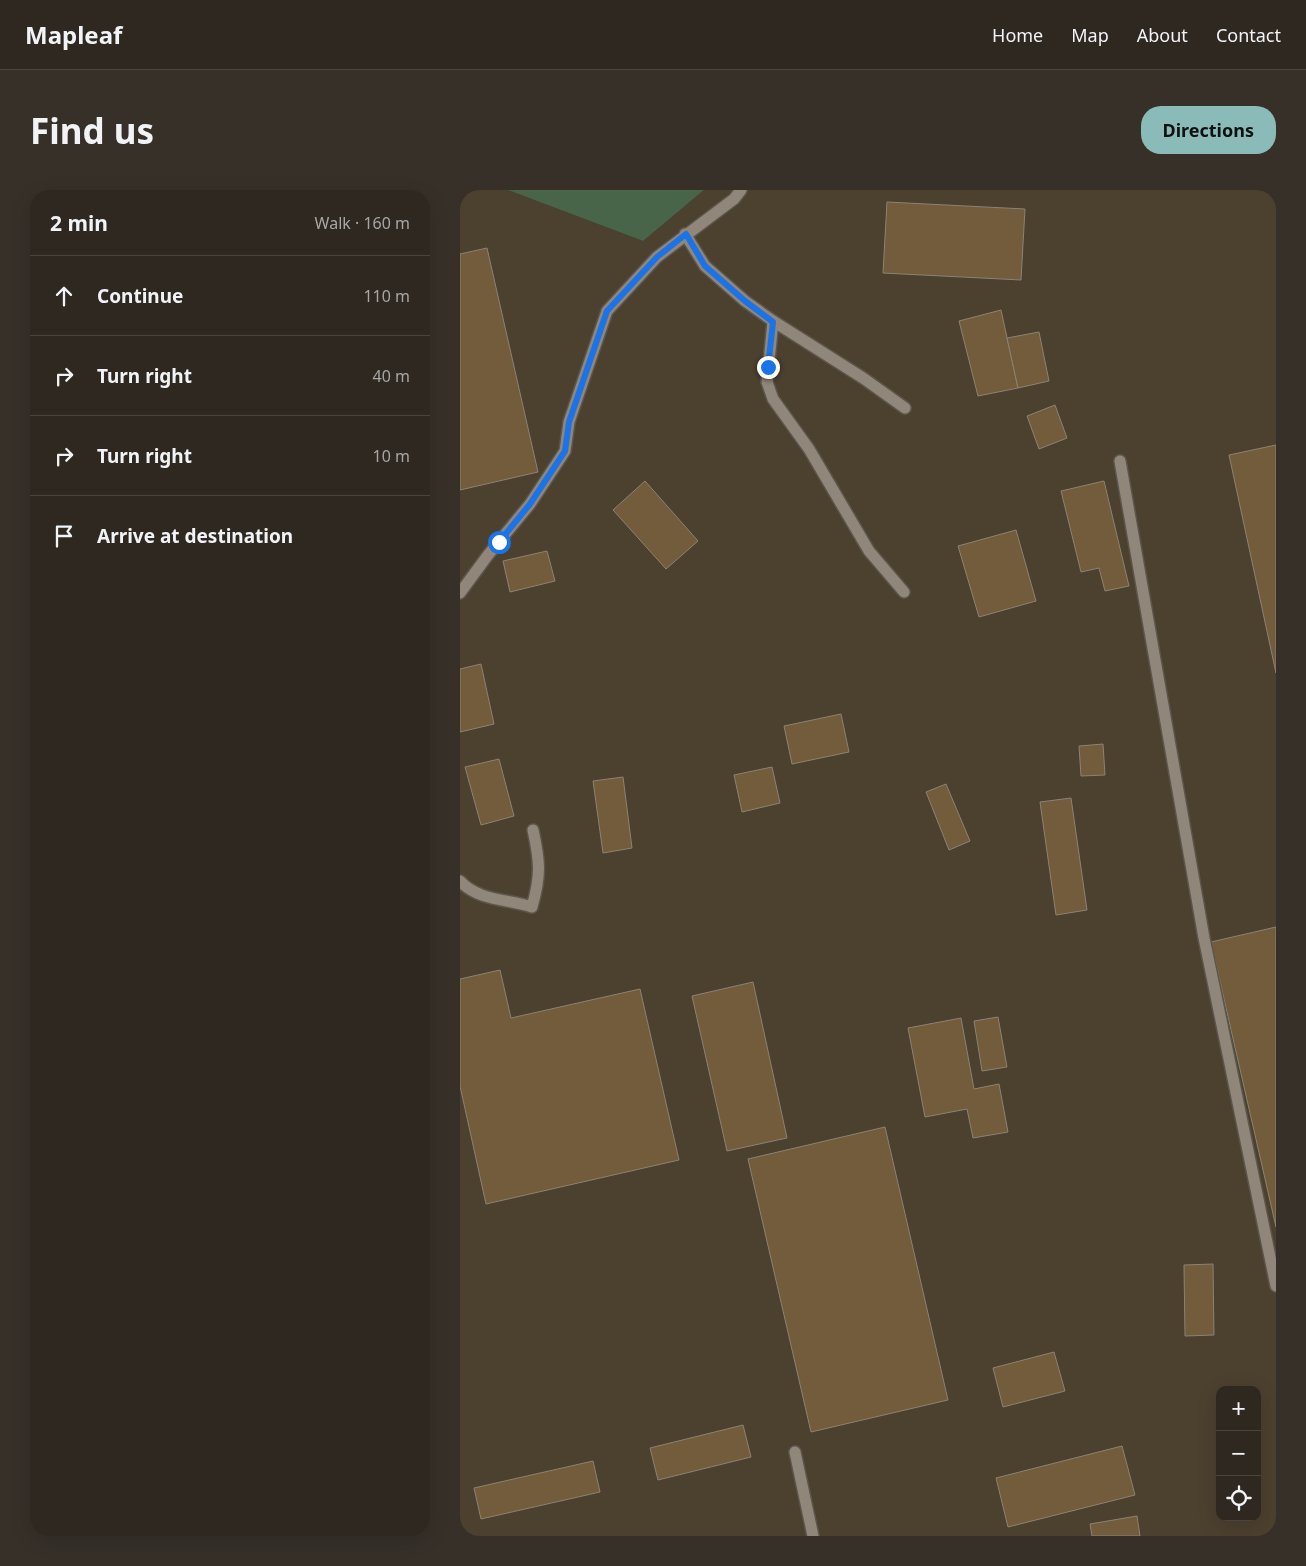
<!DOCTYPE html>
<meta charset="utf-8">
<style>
body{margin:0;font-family:"Noto Sans",sans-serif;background:#363029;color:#f1f3f6}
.controls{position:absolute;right:15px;bottom:15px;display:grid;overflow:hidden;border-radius:10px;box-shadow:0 5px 20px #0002}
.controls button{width:45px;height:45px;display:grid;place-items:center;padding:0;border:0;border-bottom:1px solid #49443e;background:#2e2820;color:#f1f3f6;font:25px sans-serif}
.stop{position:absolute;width:15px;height:15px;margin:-11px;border:4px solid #1a73e8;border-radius:50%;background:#fff}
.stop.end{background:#1a73e8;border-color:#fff;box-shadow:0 1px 5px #0008}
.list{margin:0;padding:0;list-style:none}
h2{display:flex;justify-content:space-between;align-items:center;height:65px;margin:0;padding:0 20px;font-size:21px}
h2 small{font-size:16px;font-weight:400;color:#a7a6a5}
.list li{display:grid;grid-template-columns:32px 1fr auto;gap:15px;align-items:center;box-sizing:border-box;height:80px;padding:0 20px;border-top:1px solid #49443e}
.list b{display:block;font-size:19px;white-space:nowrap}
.list em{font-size:16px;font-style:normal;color:#a7a6a5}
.icon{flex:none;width:28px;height:28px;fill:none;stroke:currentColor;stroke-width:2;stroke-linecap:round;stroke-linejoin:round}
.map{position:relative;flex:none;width:816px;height:1346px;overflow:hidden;border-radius:20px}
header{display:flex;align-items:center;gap:30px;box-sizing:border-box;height:70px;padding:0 25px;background:#2e2820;border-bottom:1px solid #49443e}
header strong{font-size:24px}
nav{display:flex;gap:28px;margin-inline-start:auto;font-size:18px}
.intro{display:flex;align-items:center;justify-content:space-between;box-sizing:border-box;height:120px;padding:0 30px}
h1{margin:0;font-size:35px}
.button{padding:12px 22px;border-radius:20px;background:#8bbbb9;color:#111;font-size:18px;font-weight:700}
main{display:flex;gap:30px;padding:0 30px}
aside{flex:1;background:#2e2820;border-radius:20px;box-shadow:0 5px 20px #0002}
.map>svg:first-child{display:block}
</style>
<header>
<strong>Mapleaf</strong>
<nav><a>Home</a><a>Map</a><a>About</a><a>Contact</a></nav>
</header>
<div class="intro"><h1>Find us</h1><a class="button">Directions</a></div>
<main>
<aside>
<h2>2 min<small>Walk · 160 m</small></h2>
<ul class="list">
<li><svg class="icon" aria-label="ahead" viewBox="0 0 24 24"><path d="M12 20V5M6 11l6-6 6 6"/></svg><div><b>Continue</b></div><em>110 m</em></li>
<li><svg class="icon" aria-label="right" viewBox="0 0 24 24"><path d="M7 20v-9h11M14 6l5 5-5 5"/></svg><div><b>Turn right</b></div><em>40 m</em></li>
<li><svg class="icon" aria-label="right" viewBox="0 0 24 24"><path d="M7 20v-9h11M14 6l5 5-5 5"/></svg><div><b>Turn right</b></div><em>10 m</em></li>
<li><svg class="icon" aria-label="arrive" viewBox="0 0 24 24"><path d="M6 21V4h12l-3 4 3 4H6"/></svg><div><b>Arrive at destination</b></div></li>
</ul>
</aside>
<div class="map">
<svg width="816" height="1346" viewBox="0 0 816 1346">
<rect width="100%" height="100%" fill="#3e362a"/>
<path fill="#4c402f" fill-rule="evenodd" d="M0 0H48L183 51 244 0H816V1346H0ZM760 1200H797V1327H760Z"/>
<polygon fill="#486449" points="48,0 244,0 183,51"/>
<g fill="#725c3c" stroke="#8c8375">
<polygon points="427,12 565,19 561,90 423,83"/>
<polygon points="27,58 78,282 0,300 0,64"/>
<polygon points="541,120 558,198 518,206 499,131"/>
<polygon points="579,142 589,191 558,198 547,148"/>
<polygon points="595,215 607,248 579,259 567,226"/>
<polygon points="816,255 816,483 769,265"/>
<polygon points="185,291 238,351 206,379 153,320"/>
<polygon points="644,291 669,396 645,401 639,378 621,382 601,301"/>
<polygon points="556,340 576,411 519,427 498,356"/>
<polygon points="87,361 95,391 50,402 43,371"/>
<polygon points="21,474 34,534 0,542 0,479"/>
<polygon points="381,524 389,562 332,574 324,536"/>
<polygon points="643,554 645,585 621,586 619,556"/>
<polygon points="39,569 54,626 21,635 5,577"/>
<polygon points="312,577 320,613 282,622 274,585"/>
<polygon points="163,587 172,658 143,663 133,591"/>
<polygon points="486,594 510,651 489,660 466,602"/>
<polygon points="611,608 627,720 596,725 580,612"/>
<polygon points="816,737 816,1037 751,752"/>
<polygon points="40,780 51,828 180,799 219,970 26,1014 0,896 0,789"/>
<polygon points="293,792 327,948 267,961 232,806"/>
<polygon points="538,827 547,877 522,881 514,831"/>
<polygon points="501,828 514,899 539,894 548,942 513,948 507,919 465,927 448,838"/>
<polygon points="425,937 488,1210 351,1242 288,969"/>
<polygon points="753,1074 754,1145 725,1146 724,1075"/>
<polygon points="594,1162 605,1201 543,1217 533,1178"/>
<polygon points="283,1235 291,1267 198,1290 190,1258"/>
<polygon points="662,1256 675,1305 548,1337 536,1288"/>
<polygon points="133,1271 140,1302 21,1329 14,1298"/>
<polygon points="677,1326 680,1346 632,1346 630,1334"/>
</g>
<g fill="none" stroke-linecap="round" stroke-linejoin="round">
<defs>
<g id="service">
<polyline points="225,44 245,76 285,111 313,131 403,188 445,218"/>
<polyline points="313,131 307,192 313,209 349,259 409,361 444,402"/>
<polyline points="660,271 744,748 816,1096"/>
<polyline points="0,403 28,365 70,314 105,261 109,232 147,121 197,67 274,9 281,0"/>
<path d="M0 691C18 711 48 709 72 717 81 685 80 672 73 640"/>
<polyline points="335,1262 353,1346"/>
</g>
</defs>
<use href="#service" stroke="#5b554b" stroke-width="14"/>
<use href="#service" stroke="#908679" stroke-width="11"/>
</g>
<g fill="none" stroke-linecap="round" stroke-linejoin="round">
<polyline stroke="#1a73e8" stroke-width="6" points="39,352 70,314 105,261 109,232 147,121 197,67 226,44 245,76 285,111 313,132 308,177"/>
</g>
</svg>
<div class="controls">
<button>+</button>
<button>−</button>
<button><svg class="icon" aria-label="locate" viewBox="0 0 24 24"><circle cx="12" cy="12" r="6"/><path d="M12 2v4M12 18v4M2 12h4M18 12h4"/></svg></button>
</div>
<div class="stop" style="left:39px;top:352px"></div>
<div class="stop end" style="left:308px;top:177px"></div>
</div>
</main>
